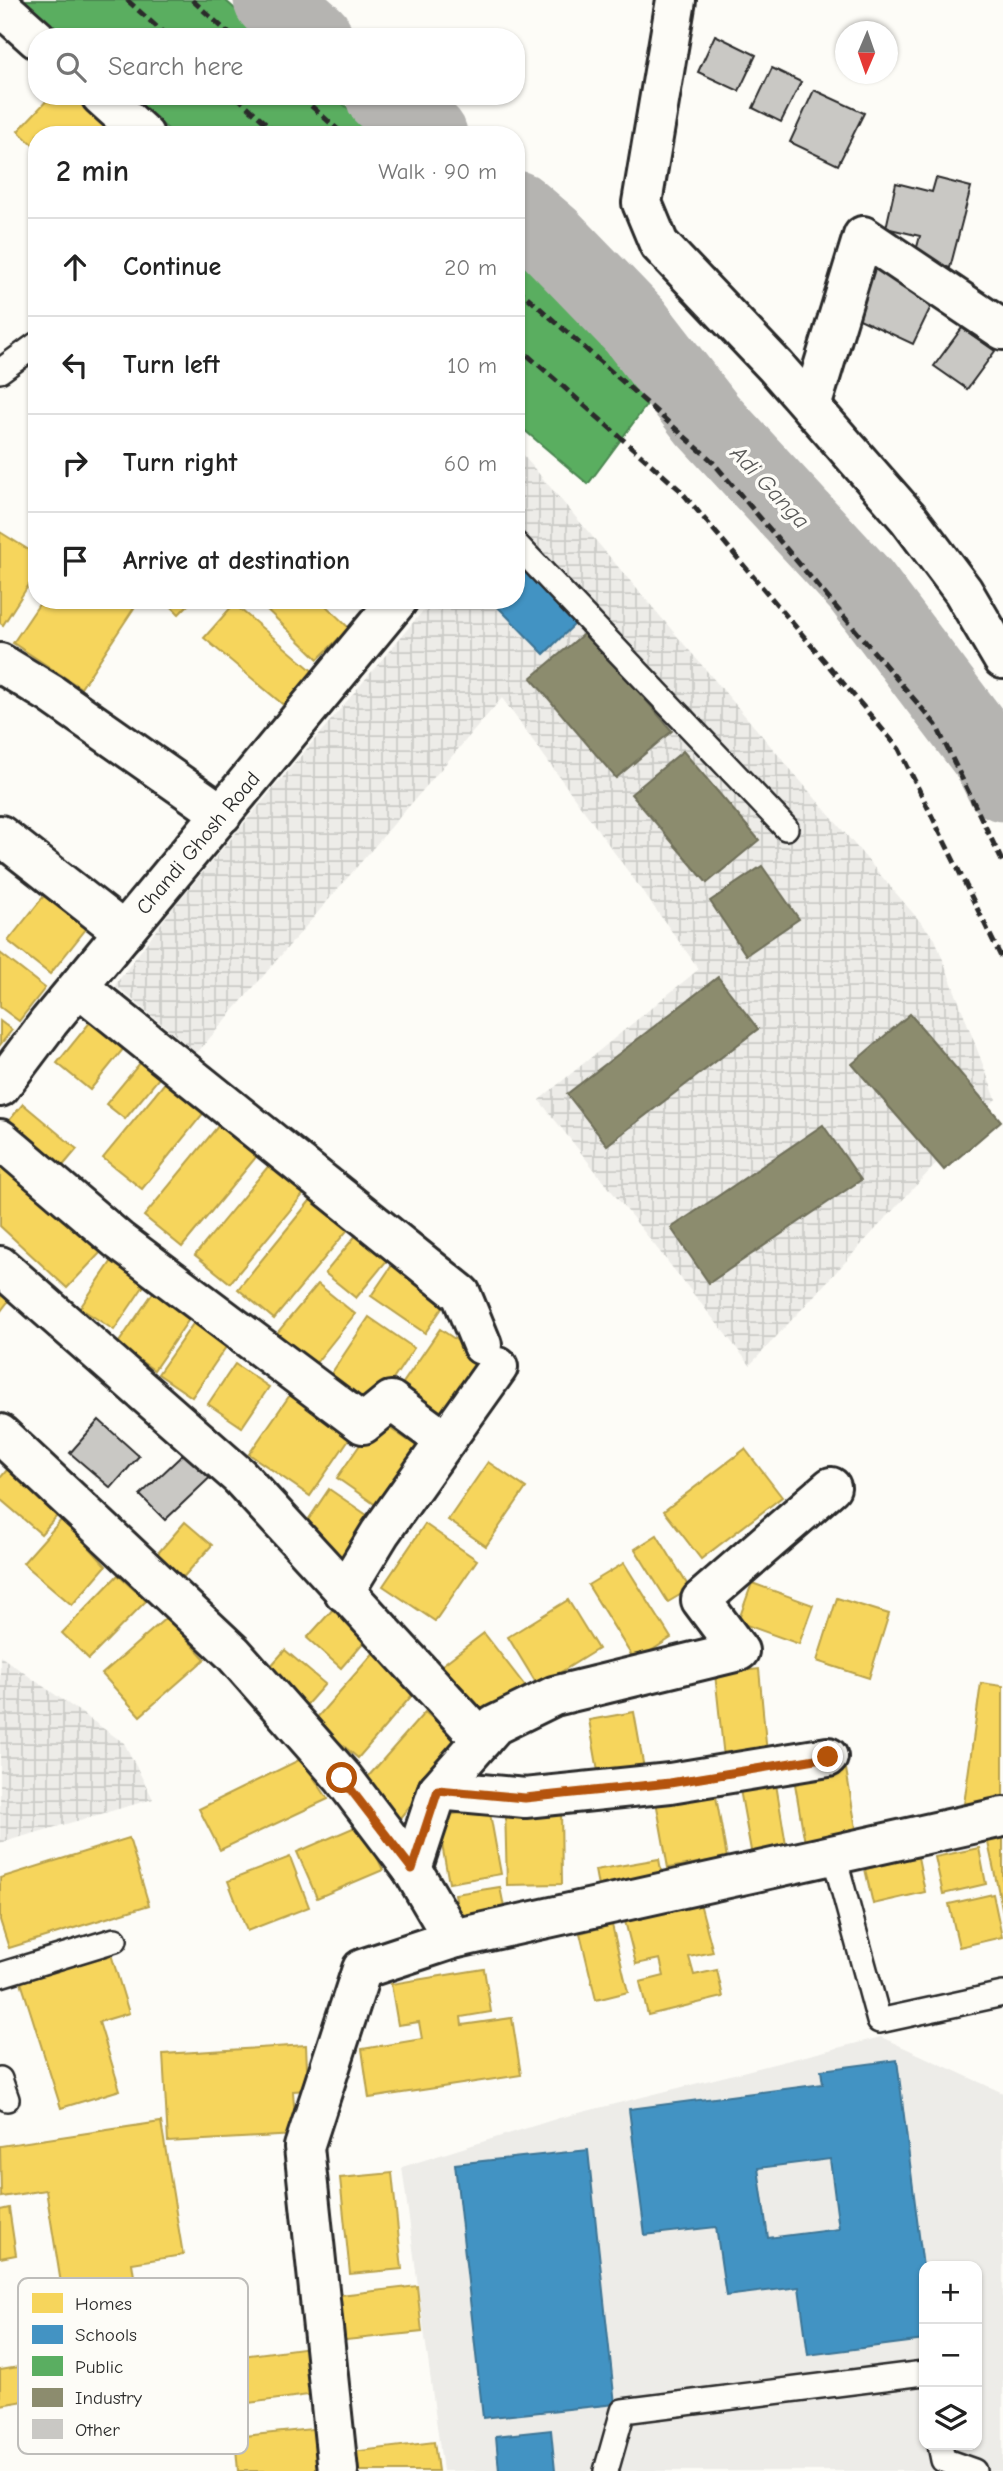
<!DOCTYPE html>
<meta charset="utf-8">
<style>
body{margin:0;font-family:"Comic Neue",sans-serif;background:#f2f2f2;color:#222}
.controls{position:absolute;right:21px;bottom:21px;display:grid;overflow:hidden;border-radius:14px;box-shadow:0 2px 5px #0004}
.controls button{width:63px;height:63px;display:grid;place-items:center;padding:0;border:0;border-bottom:2px solid #e0e0e0;background:#fff;color:#222;font:35px sans-serif}
.compass{position:absolute;left:835px;top:21px;width:63px;height:63px;border-radius:50%;background:#fff;box-shadow:0 2px 5px #0004;rotate:182deg}
.stop{position:absolute;width:21px;height:21px;margin:-16px;border:5px solid #b45309;border-radius:50%;background:#fff}
.stop.end{background:#b45309;border-color:#fff;box-shadow:0 2px 7px #0008}
.list{margin:0;padding:0;list-style:none}
h2{display:flex;justify-content:space-between;align-items:center;height:91px;margin:0;padding:0 28px;font-size:30px}
h2 small{font-size:23px;font-weight:400;color:#767676}
.list li{display:grid;grid-template-columns:46px 1fr auto;gap:21px;align-items:center;box-sizing:border-box;height:98px;padding:0 28px;border-top:2px solid #e0e0e0}
.list b{display:block;font-size:26px;white-space:nowrap}
.list em{font-size:23px;font-style:normal;color:#767676}
.icon{flex:none;width:38px;height:38px;fill:none;stroke:currentColor;stroke-width:2;stroke-linecap:round;stroke-linejoin:round}
.map{position:relative;flex:none;width:1003px;height:2471px;overflow:hidden}
.search{position:absolute;background:#fff;box-shadow:0 2px 5px #0004;left:28px;top:28px;width:497px;height:77px;display:flex;align-items:center;gap:18px;box-sizing:border-box;padding:0 24px;border-radius:28px;color:#767676;font-size:26px}
.panel{position:absolute;background:#fff;box-shadow:0 2px 5px #0004;left:28px;top:126px;width:497px;height:483px;border-radius:28px}
.map>svg:first-child{display:block}
</style>
<div class="map">
<svg width="1003" height="2471" viewBox="0 0 1003 2471">
<defs>
<pattern id="industrial-grid" width="8" height="8" patternUnits="userSpaceOnUse" patternTransform="scale(1.75)"><rect width="8" height="8" fill="#edece8"/><path d="M0 4h8M4 0v8" fill="none" stroke="#cbcbc7"/></pattern>
</defs>
<rect width="100%" height="100%" fill="#fdfcf7"/>
<filter id="ink" filterUnits="userSpaceOnUse"><feTurbulence type="fractalNoise" baseFrequency=".0143" numOctaves="2"/><feDisplacementMap in="SourceGraphic" scale="14" xChannelSelector="R" yChannelSelector="G"/><feConvolveMatrix kernelMatrix="1 2 1 2 8 2 1 2 1" color-interpolation-filters="sRGB"/></filter>
<g filter="url(#ink)">
<path fill="#edece8" fill-rule="evenodd" d="M881 2037 1003 2093V2471H443L402 2167 559 2118ZM924 2266H977V2445H924Z"/>
<g fill="url(#industrial-grid)">
<polygon points="522,454 935,939 996,1099 750,1365 539,1100 699,969 502,698 197,1053 115,985 172,909 432,600 516,600 516,463"/>
<polygon points="0,1656 124,1743 153,1799 0,1843"/>
</g>
<g fill="#f6d55c" stroke="#b9a24d" stroke-width="2">
<polygon points="51,96 82,96 123,135 37,135 37,149 18,131"/>
<polygon points="0,532 37,555 37,572 3,625 0,623"/>
<polygon points="42,600 122,600 134,608 81,688 13,643"/>
<polygon points="165,600 193,600 179,614"/>
<polygon points="257,600 320,600 349,628 318,659"/>
<polygon points="234,604 315,673 286,707 204,638"/>
<polygon points="52,886 94,919 50,974 8,941"/>
<polygon points="0,953 45,988 19,1021 0,1007"/>
<polygon points="100,1010 133,1037 90,1090 57,1063"/>
<polygon points="0,1021 12,1030 0,1045"/>
<polygon points="150,1051 169,1066 125,1119 106,1104"/>
<polygon points="168,1079 206,1110 142,1189 103,1158"/>
<polygon points="23,1104 77,1149 61,1168 7,1123"/>
<polygon points="228,1114 266,1145 182,1247 144,1216"/>
<polygon points="0,1155 102,1251 67,1288 0,1226"/>
<polygon points="271,1163 306,1191 230,1283 195,1255"/>
<polygon points="318,1191 355,1221 274,1319 238,1289"/>
<polygon points="362,1228 393,1253 356,1298 325,1273"/>
<polygon points="399,1255 453,1292 425,1333 371,1296"/>
<polygon points="113,1259 147,1281 114,1330 80,1308"/>
<polygon points="0,1283 14,1294 0,1312"/>
<polygon points="318,1284 355,1314 315,1364 277,1333"/>
<polygon points="157,1287 194,1312 154,1370 117,1345"/>
<polygon points="369,1317 414,1348 370,1414 325,1383"/>
<polygon points="195,1321 228,1344 192,1397 158,1374"/>
<polygon points="440,1329 489,1362 450,1418 401,1386"/>
<polygon points="235,1364 269,1387 242,1427 208,1404"/>
<polygon points="290,1395 351,1436 310,1496 249,1454"/>
<polygon points="377,1420 424,1451 383,1510 337,1478"/>
<polygon points="745,1449 782,1497 701,1559 664,1511"/>
<polygon points="488,1462 526,1488 486,1546 448,1520"/>
<polygon points="13,1463 65,1507 41,1534 0,1499 0,1478"/>
<polygon points="329,1489 380,1524 349,1569 298,1535"/>
<polygon points="63,1518 106,1566 72,1605 23,1563"/>
<polygon points="185,1522 212,1545 178,1583 152,1560"/>
<polygon points="425,1524 477,1560 435,1621 383,1586"/>
<polygon points="657,1535 690,1589 668,1602 635,1549"/>
<polygon points="624,1563 671,1638 635,1661 588,1585"/>
<polygon points="118,1575 146,1601 89,1659 62,1633"/>
<polygon points="752,1583 813,1605 799,1644 738,1622"/>
<polygon points="837,1598 889,1614 869,1678 817,1661"/>
<polygon points="568,1600 598,1649 538,1686 508,1637"/>
<polygon points="335,1607 369,1636 341,1668 307,1638"/>
<polygon points="167,1617 205,1659 140,1716 102,1674"/>
<polygon points="484,1633 525,1686 482,1718 441,1666"/>
<polygon points="377,1649 420,1686 358,1758 314,1721"/>
<polygon points="285,1650 325,1684 302,1710 262,1676"/>
<polygon points="759,1669 767,1754 724,1758 715,1674"/>
<polygon points="981,1683 1003,1686 1003,1809 964,1804"/>
<polygon points="425,1712 463,1744 398,1820 359,1787"/>
<polygon points="634,1712 646,1780 601,1788 589,1720"/>
<polygon points="301,1759 328,1799 220,1850 199,1809"/>
<polygon points="846,1769 858,1840 806,1849 794,1778"/>
<polygon points="775,1778 787,1851 752,1856 739,1784"/>
<polygon points="713,1780 727,1858 668,1868 654,1790"/>
<polygon points="561,1806 562,1884 507,1885 505,1807"/>
<polygon points="489,1808 501,1874 449,1883 437,1817"/>
<polygon points="362,1824 383,1870 317,1898 297,1852"/>
<polygon points="1003,1835 1003,1912 987,1838"/>
<polygon points="129,1838 149,1905 9,1948 0,1920 0,1878"/>
<polygon points="979,1848 986,1884 943,1894 935,1857"/>
<polygon points="290,1857 309,1907 247,1931 228,1881"/>
<polygon points="918,1857 925,1892 873,1904 865,1869"/>
<polygon points="659,1859 664,1887 600,1897 595,1870"/>
<polygon points="500,1887 507,1922 461,1930 455,1894"/>
<polygon points="993,1894 1002,1937 959,1947 949,1904"/>
<polygon points="700,1903 713,1952 689,1957 694,1975 717,1970 723,1997 648,2015 640,1982 664,1976 660,1959 636,1964 625,1921"/>
<polygon points="612,1925 628,1992 596,2000 580,1933"/>
<polygon points="111,1954 129,2013 99,2022 120,2090 61,2108 21,1982"/>
<polygon points="484,1969 491,2012 461,2017 462,2025 512,2018 521,2075 369,2098 362,2049 422,2039 419,2022 398,2025 391,1984"/>
<polygon points="306,2045 308,2090 293,2091 296,2135 168,2142 163,2054"/>
<polygon points="161,2122 183,2255 132,2263 141,2322 69,2333 46,2190 1,2197 0,2146"/>
<polygon points="392,2173 402,2269 350,2274 340,2178"/>
<polygon points="9,2208 16,2255 0,2258 0,2210"/>
<polygon points="417,2286 422,2332 337,2341 332,2296"/>
<polygon points="317,2346 324,2393 249,2403 242,2356"/>
<polygon points="55,2361 60,2395 0,2405 0,2370"/>
<polygon points="321,2428 325,2471 238,2471 235,2437"/>
<polygon points="434,2442 438,2471 353,2471 351,2452"/>
</g>
<g fill="#4393c3" stroke="#3c7495" stroke-width="2" fill-rule="evenodd">
<polygon points="522,564 578,621 544,654 491,600 516,600 516,570"/>
<path d="M897 2060 924 2275V2340L808 2355 799 2287 726 2296 716 2227 645 2235 629 2109 823 2084 821 2070ZM830 2159 839 2229 768 2238 758 2168Z"/>
<polygon points="588,2150 615,2404 483,2418 455,2164"/>
<polygon points="551,2430 555,2471 499,2471 496,2436"/>
</g>
<g fill="#5aae61" stroke="#4c8751" stroke-width="2">
<polygon points="15,0 225,0 266,37 59,37"/>
<polygon points="129,96 334,96 378,135 175,135"/>
<polygon points="516,256 662,384 588,484 516,423"/>
</g>
<g fill="#8c8c6e" stroke="#6f6f5a" stroke-width="2">
<polygon points="587,631 672,731 616,778 531,678"/>
<polygon points="683,751 759,840 707,883 631,794"/>
<polygon points="762,866 799,919 746,955 710,901"/>
<polygon points="718,977 758,1029 607,1145 567,1094"/>
<polygon points="910,1014 1001,1121 944,1170 852,1064"/>
<polygon points="823,1125 861,1180 709,1283 671,1228"/>
</g>
<g fill="none" stroke-linecap="round" stroke-linejoin="round">
<g stroke="#b5b4b1" stroke-width="77">
<polyline points="272,0 314,37"/>
<polyline points="384,96 429,135"/>
<polyline points="516,209 550,238 635,326 707,419 860,585 990,757 1003,783"/>
</g>
</g>
<g fill="#c9c8c4" stroke="#2b2b2b" stroke-width="2">
<polygon points="715,35 756,55 739,91 698,72"/>
<polygon points="772,68 801,82 781,122 753,108"/>
<polygon points="814,90 864,113 838,165 790,142"/>
<polygon points="936,178 971,187 950,268 914,258 920,236 886,228 896,183 932,192"/>
<polygon points="874,267 936,296 913,344 851,315"/>
<polygon points="962,328 995,351 967,389 934,366"/>
<polygon points="99,1420 139,1456 111,1488 70,1453"/>
<polygon points="194,1444 219,1469 165,1520 140,1495"/>
</g>
<g fill="none" stroke-linecap="round" stroke-linejoin="round">
<defs>
<g id="lane">
<polyline points="0,371 37,344"/>
<polyline points="516,544 786,828"/>
<polyline points="834,1856 879,2021 1003,1994"/>
<polyline points="0,1975 115,1940"/>
<polyline points="0,2079 7,2099"/>
<polyline points="940,2445 943,2460 974,2471"/>
<polyline points="606,2471 623,2411 924,2373"/>
</g>
<g id="street">
<polyline points="676,0 642,203 659,244 776,367 909,519 963,591 1003,659"/>
<polyline points="0,6 37,39"/>
<polyline points="101,96 144,135"/>
<polyline points="811,407 863,236 1003,330"/>
<polyline points="0,663 51,694 222,814"/>
<polyline points="0,835 124,932"/>
<polyline points="79,987 461,1294 482,1345"/>
<polyline points="0,1087 49,1022 398,600"/>
<polyline points="0,1139 118,1240 363,1424 391,1401 444,1440"/>
<polyline points="0,1266 239,1476 482,1740"/>
<polyline points="0,1434 233,1653 343,1778 412,1869 453,1939"/>
<polyline points="344,1592 380,1533 498,1367"/>
<polyline points="438,1790 525,1798 670,1783 828,1757"/>
<polyline points="412,1869 438,1790 495,1725 554,1696 739,1651 701,1600 831,1487"/>
<polyline points="338,2471 304,2147 362,1969 453,1939 1003,1817"/>
</g>
</defs>
<use href="#lane" stroke="#2b2b2b" stroke-width="28"/>
<use href="#street" stroke="#2b2b2b" stroke-width="44"/>
<use href="#lane" stroke="#fdfcf7" stroke-width="23"/>
<use href="#street" stroke="#fdfcf7" stroke-width="38"/>
<g stroke="#2b2b2b" stroke-width="5" stroke-dasharray="10 5" stroke-linecap="butt">
<polyline points="127,0 168,37"/>
<polyline points="192,0 233,37"/>
<polyline points="236,96 279,135"/>
<polyline points="300,96 344,135"/>
<polyline points="516,287 711,460 936,725 1003,863"/>
<polyline points="516,345 680,490 899,749 1003,961"/>
</g>
</g>
</g>
<g fill="none" stroke-linecap="round" stroke-linejoin="round" filter="url(#ink)">
<polyline stroke="#b45309" stroke-width="9" points="342,1778 412,1869 438,1790 525,1798 670,1783 828,1757"/>
</g>
<g text-anchor="middle" dominant-baseline="central" stroke-width="7" stroke-linejoin="round" paint-order="stroke">
<g font-size="21" fill="#2b2b2b" stroke="#fdfcf7">
<text transform="translate(198 843) rotate(-50)">Chandi Ghosh Road</text>
</g>
<g font-size="23" font-style="italic" fill="#5b5b5a" stroke="#fdfcf7">
<text transform="translate(770 487) rotate(47)">Adi Ganga</text>
</g>
</g>
<rect x="18" y="2278" width="230" height="176" rx="10" fill="#fdfcf7" stroke="#bebdba" stroke-width="2"/>
<rect x="32" y="2293" width="31" height="20" fill="#f6d55c"/>
<rect x="32" y="2325" width="31" height="19" fill="#4393c3"/>
<rect x="32" y="2356" width="31" height="20" fill="#5aae61"/>
<rect x="32" y="2388" width="31" height="19" fill="#8c8c6e"/>
<rect x="32" y="2419" width="31" height="20" fill="#c9c8c4"/>
<g font-size="19" fill="#2b2b2b">
<text x="75" y="2310">Homes</text>
<text x="75" y="2341">Schools</text>
<text x="75" y="2373">Public</text>
<text x="75" y="2404">Industry</text>
<text x="75" y="2436">Other</text>
</g>
</svg>
<div class="controls">
<button>+</button>
<button>−</button>
<button><svg class="icon" aria-label="layers" viewBox="0 0 24 24"><path d="M12 4l9 5-9 5-9-5zM3 14l9 5 9-5"/></svg></button>
</div>
<svg class="compass" viewBox="-18 -18 36 36"><path d="M0-13l5 13h-10z" fill="#e53935"/><path d="M0 13l5-13h-10z" fill="#767676"/></svg>
<div class="stop" style="left:342px;top:1778px"></div>
<div class="stop end" style="left:828px;top:1757px"></div>
<div class="search"><svg class="icon" aria-label="search" viewBox="0 0 24 24"><circle cx="10" cy="10" r="6"/><path d="M15 15l6 6"/></svg>Search here</div>
<section class="panel">
<h2>2 min<small>Walk · 90 m</small></h2>
<ul class="list">
<li><svg class="icon" aria-label="ahead" viewBox="0 0 24 24"><path d="M12 20V5M6 11l6-6 6 6"/></svg><div><b>Continue</b></div><em>20 m</em></li>
<li><svg class="icon" aria-label="left" viewBox="0 0 24 24"><path d="M17 20v-9H6M10 6l-5 5 5 5"/></svg><div><b>Turn left</b></div><em>10 m</em></li>
<li><svg class="icon" aria-label="right" viewBox="0 0 24 24"><path d="M7 20v-9h11M14 6l5 5-5 5"/></svg><div><b>Turn right</b></div><em>60 m</em></li>
<li><svg class="icon" aria-label="arrive" viewBox="0 0 24 24"><path d="M6 21V4h12l-3 4 3 4H6"/></svg><div><b>Arrive at destination</b></div></li>
</ul>
</section>
</div>
